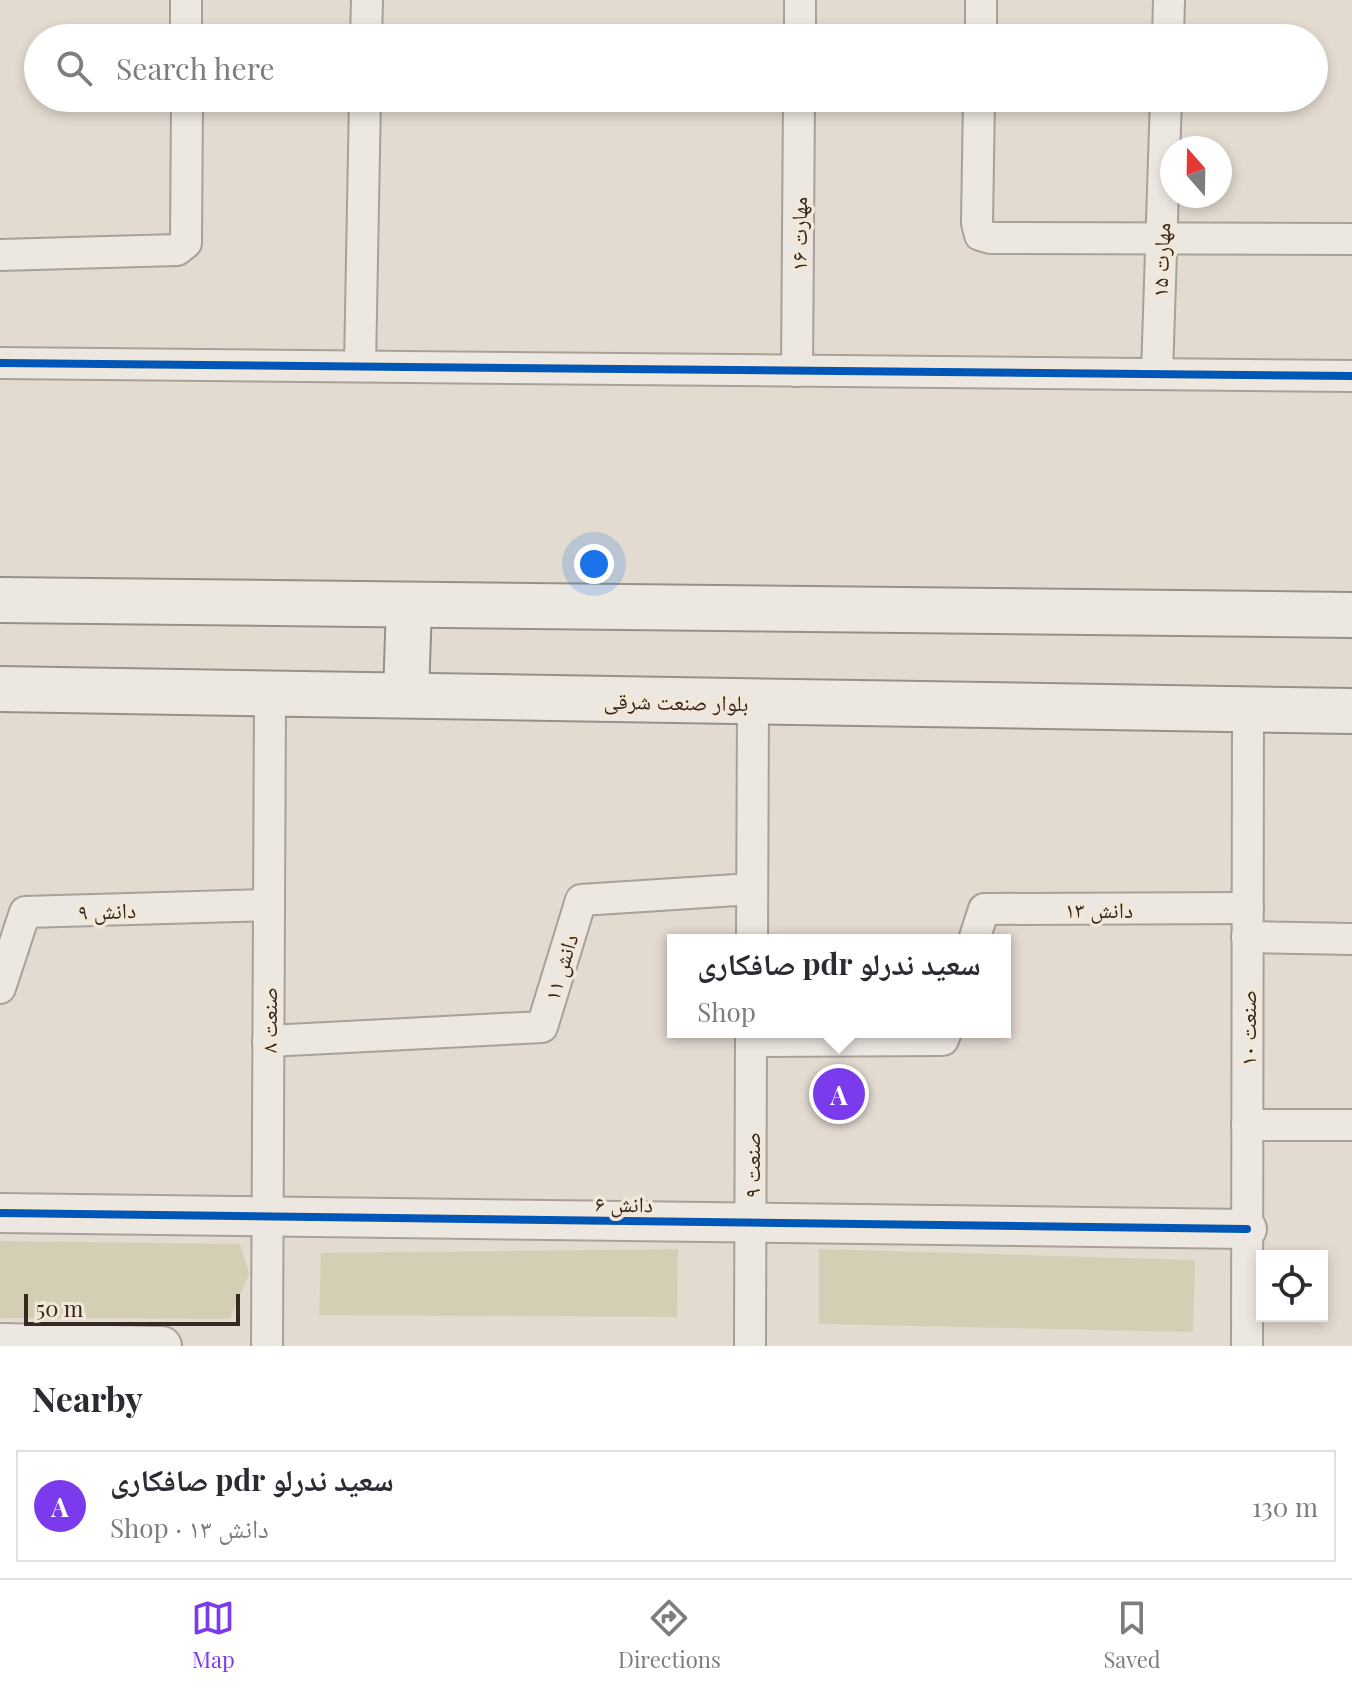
<!DOCTYPE html>
<meta charset="utf-8">
<style>
body{margin:0;font-family:"Playfair Display","Noto Naskh Arabic",serif;background:#f2f2f3;color:#2b2b33}
.controls{position:absolute;right:24px;bottom:24px;display:grid;overflow:hidden;border-radius:0px;box-shadow:0 4px 12px #0003}
.controls button{width:72px;height:72px;display:grid;place-items:center;padding:0;border:0;border-bottom:2px solid #e1e1e2;background:#fff;color:#2b2b33;font:40px sans-serif}
.compass{position:absolute;left:1160px;top:136px;width:72px;height:72px;border-radius:50%;background:#fff;box-shadow:0 4px 12px #0003;rotate:340deg}
.scale{position:absolute;left:24px;bottom:20px;width:216px;box-sizing:border-box;padding-left:8px;border:4px solid #372821;border-top:0;font-size:22px;line-height:28px;white-space:nowrap;color:#372821;-webkit-text-stroke:6px #f3e7d7;paint-order:stroke}
.you{position:absolute;left:594px;top:564px;width:28px;height:28px;margin:-20px;border:6px solid #fff;border-radius:50%;background:#1a73e8;box-shadow:0 0 0 12px #1a73e833}
.badge{display:grid;place-items:center;width:52px;height:52px;border-radius:50%;background:#7c3aed;color:#fff;font-size:26px;font-weight:700}
.pin{position:absolute;translate:-50% -50%;border:4px solid #fff;box-shadow:0 2px 8px #0006}
.popup{position:absolute;left:667px;top:934px;width:344px;height:104px;box-sizing:border-box;display:grid;place-content:center;border-radius:0px;background:#fff;filter:drop-shadow(0 2px 6px #0005);font-size:26px;white-space:nowrap;color:#7c7c81}
.popup b{font-size:30px;color:#2b2b33}
.popup::after{content:'';position:absolute;left:50%;top:100%;margin-left:-16px;border:16px solid transparent;border-top-color:#fff}
.list{margin:0;padding:0;list-style:none}
h2{display:flex;justify-content:space-between;align-items:center;height:104px;margin:0;padding:0 32px;font-size:34px}
h2 small{font-size:26px;font-weight:400;color:#7c7c81}
.list li{display:grid;grid-template-columns:52px 1fr auto;gap:24px;align-items:center;box-sizing:border-box;height:112px;margin:0 16px 16px;padding:0 16px;border:2px solid #e1e1e2;border-radius:0px}
.list b{display:block;font-size:30px;white-space:nowrap}
.list p{margin:0;font-size:26px;white-space:nowrap;color:#7c7c81}
.list em{font-size:26px;font-style:normal;color:#7c7c81}
.icon{flex:none;width:44px;height:44px;fill:none;stroke:currentColor;stroke-width:2;stroke-linecap:round;stroke-linejoin:round}
.map{position:relative;flex:none;width:1352px;height:1346px;overflow:hidden}
.search{position:absolute;background:#fff;box-shadow:0 4px 12px #0003;left:24px;right:24px;top:24px;height:88px;display:flex;align-items:center;gap:20px;box-sizing:border-box;padding:0 28px;border-radius:44px;color:#7c7c81;font-size:30px}
.sheet{height:232px;background:#fff}
nav{display:flex;justify-content:space-around;align-items:center;box-sizing:border-box;height:112px;border-top:2px solid #e1e1e2;background:#fff;font-size:22px;color:#7c7c81}
nav a{display:grid;justify-items:center;gap:4px}
nav .on{color:#7c3aed}
.map>svg:first-child{display:block}
</style>
<div class="map">
<svg width="1352" height="1346" viewBox="0 0 1352 1346">
<rect width="100%" height="100%" fill="#e3dad0"/>
<g fill="#d4cfb4">
<polygon points="0,1241 240,1244 249,1274 230,1319 0,1318"/>
<polygon points="678,1249 677,1317 319,1315 321,1253"/>
<polygon points="819,1249 1195,1260 1193,1332 819,1324"/>
</g>
<g fill="none" stroke-linecap="round" stroke-linejoin="round">
<defs>
<g id="minor">
<polyline points="186,0 186,38"/>
<polyline points="366,38 367,0"/>
<polyline points="800,38 800,0"/>
<polyline points="981,38 981,0"/>
<polyline points="1168,38 1169,0"/>
<polyline points="979,98 977,223 980,235 990,238 1352,239"/>
<polyline points="0,255 177,250 186,243 187,98"/>
<polyline points="0,363 1352,376"/>
<polyline points="360,366 365,98"/>
<polyline points="797,371 799,98"/>
<polyline points="1157,374 1166,98"/>
<polyline points="1247,937 1352,939"/>
<polyline points="752,940 753,702"/>
<polyline points="974,940 984,909 1248,908"/>
<polyline points="0,988 25,912 269,905"/>
<polyline points="268,1041 542,1027 581,900 752,889"/>
<polyline points="751,1041 943,1040 946,1032"/>
<polyline points="1247,1125 1352,1125"/>
<polyline points="267,1346 270,694"/>
<polyline points="750,1346 751,1032"/>
<polyline points="1247,1346 1248,711"/>
</g>
<g id="tertiary">
<polyline points="0,1213 1247,1229"/>
<polyline points="0,1343 162,1346"/>
</g>
<g id="secondary">
<polyline points="0,600 1352,615"/>
<polyline points="0,689 1352,711"/>
<polyline points="406,695 409,605"/>
</g>
</defs>
<use href="#minor" stroke="#a9a098" stroke-width="34"/>
<use href="#tertiary" stroke="#a9a098" stroke-width="42"/>
<use href="#secondary" stroke="#989088" stroke-width="48"/>
<use href="#minor" stroke="#ece7e1" stroke-width="30"/>
<use href="#tertiary" stroke="#ece7e1" stroke-width="38"/>
<use href="#secondary" stroke="#ece7e1" stroke-width="44"/>
<defs>
<g id="cycleway">
<polyline points="0,363 1352,376"/>
<polyline points="0,1213 1247,1229"/>
</g>
</defs>
<use href="#cycleway" stroke="#f3e7d7" stroke-width="13"/>
<use href="#cycleway" stroke="#0057b8" stroke-width="8"/>
</g>
<g text-anchor="middle" dominant-baseline="central" stroke-width="7" stroke-linejoin="round" paint-order="stroke">
<g font-size="22" fill="#372821" stroke="#f3e7d7">
<text transform="translate(798 234) rotate(-90)">مهارت ۱۶</text>
<text transform="translate(1160 260) rotate(-88)">مهارت ۱۵</text>
<text transform="translate(676 701) rotate(1)">بلوار صنعت شرقی</text>
<text x="1099" y="909">دانش ۱۳</text>
<text transform="translate(107 910) rotate(-2)">دانش ۹</text>
<text transform="translate(560 967) rotate(-73)">دانش ۱۱</text>
<text transform="translate(268 1020) rotate(-90)">صنعت ۸</text>
<text transform="translate(1247 1028) rotate(-90)">صنعت ۱۰</text>
<text transform="translate(751 1165) rotate(-90)">صنعت ۹</text>
<text transform="translate(624 1203) rotate(1)">دانش ۶</text>
</g>
</g>
</svg>
<div class="controls">
<button><svg class="icon" aria-label="locate" viewBox="0 0 24 24"><circle cx="12" cy="12" r="6"/><path d="M12 2v4M12 18v4M2 12h4M18 12h4"/></svg></button>
</div>
<svg class="compass" viewBox="-18 -18 36 36"><path d="M0-13l5 13h-10z" fill="#e53935"/><path d="M0 13l5-13h-10z" fill="#7c7c81"/></svg>
<div class="scale">50 m</div>
<div class="you"></div>
<div class="pin badge" style="left:839px;top:1094px">A</div>
<div class="popup"><b>صافکاری pdr سعید ندرلو</b>Shop</div>
<div class="search"><svg class="icon" aria-label="search" viewBox="0 0 24 24"><circle cx="10" cy="10" r="6"/><path d="M15 15l6 6"/></svg>Search here</div>
</div>
<section class="sheet">
<h2>Nearby<small></small></h2>
<ul class="list">
<li><span class="badge">A</span><div><b>صافکاری pdr سعید ندرلو</b><p>Shop · دانش ۱۳</p></div><em>130 m</em></li>
</ul>
</section>
<nav>
<a class="on"><svg class="icon" aria-label="map" viewBox="0 0 24 24"><path d="M3 6l6-2 6 2 6-2v14l-6 2-6-2-6 2zM9 4v14M15 6v14"/></svg>Map</a>
<a><svg class="icon" aria-label="directions" viewBox="0 0 24 24"><path d="M12 3l9 9-9 9-9-9zM9 14v-3h6M13 9l2 2-2 2"/></svg>Directions</a>
<a><svg class="icon" aria-label="saved" viewBox="0 0 24 24"><path d="M7 4h10v16l-5-4-5 4z"/></svg>Saved</a>
</nav>
